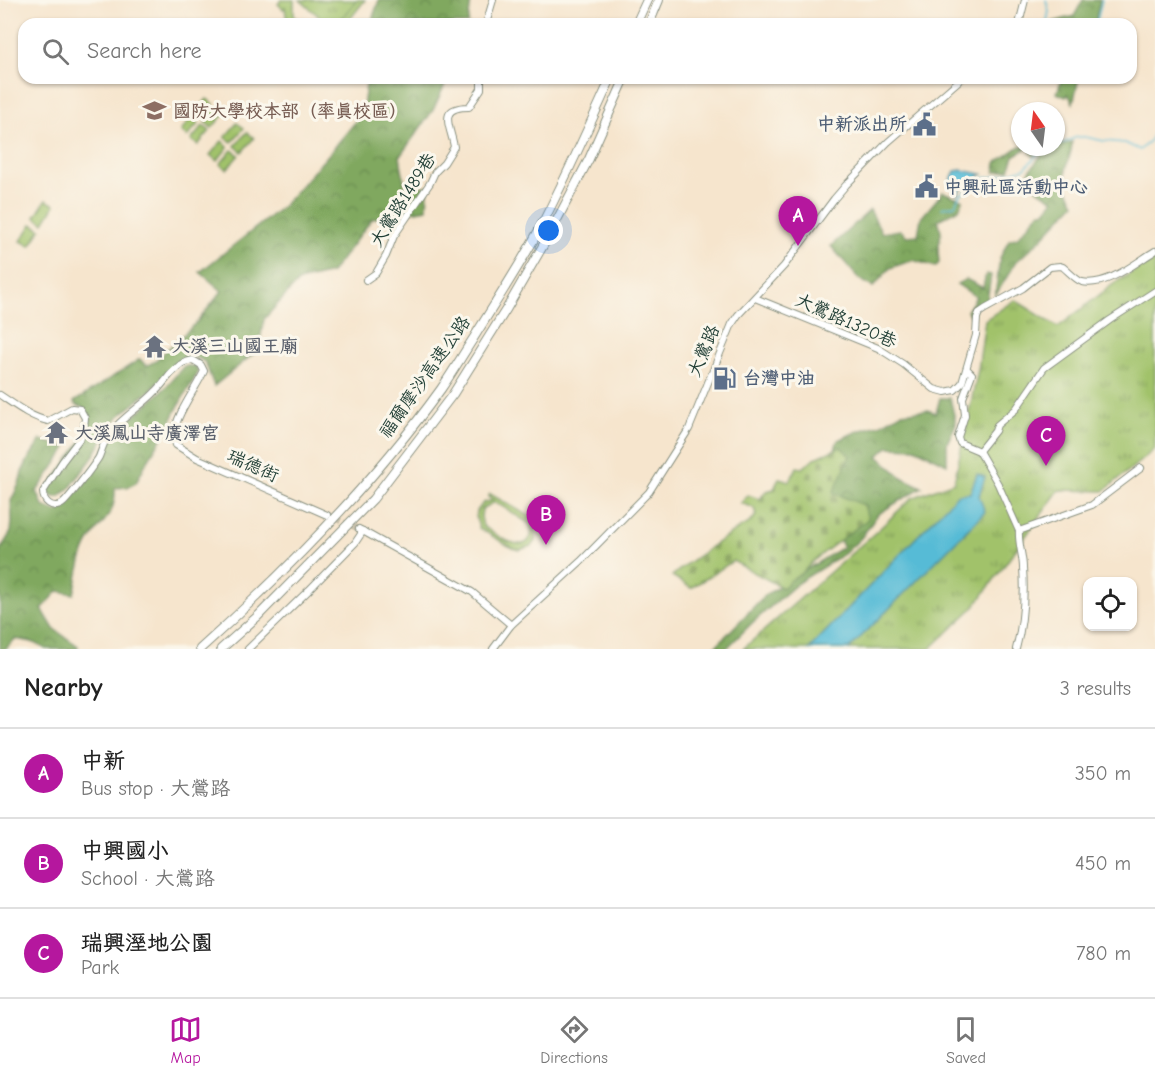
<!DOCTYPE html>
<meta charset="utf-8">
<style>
body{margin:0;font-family:"Comic Neue","LXGW WenKai TC",sans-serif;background:#f6f6f6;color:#222}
.controls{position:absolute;right:18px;bottom:18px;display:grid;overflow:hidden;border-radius:12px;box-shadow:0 2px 4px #0004}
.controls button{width:54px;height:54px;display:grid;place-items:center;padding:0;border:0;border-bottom:2px solid #e0e0e0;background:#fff;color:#222;font:30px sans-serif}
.compass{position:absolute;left:1011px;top:102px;width:54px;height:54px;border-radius:50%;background:#fff;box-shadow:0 2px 4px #0004;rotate:346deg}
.you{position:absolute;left:549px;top:231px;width:21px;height:21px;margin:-15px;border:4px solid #fff;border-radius:50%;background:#1a73e8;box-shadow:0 0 0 9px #1a73e833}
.badge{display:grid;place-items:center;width:39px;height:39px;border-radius:50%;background:#b5179e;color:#fff;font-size:20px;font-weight:700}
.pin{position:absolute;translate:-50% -50px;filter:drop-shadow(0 2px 3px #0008)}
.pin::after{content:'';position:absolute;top:32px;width:21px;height:18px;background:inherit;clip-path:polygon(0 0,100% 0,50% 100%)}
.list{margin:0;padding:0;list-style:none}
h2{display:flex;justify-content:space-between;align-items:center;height:78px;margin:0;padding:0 24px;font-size:26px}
h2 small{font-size:20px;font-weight:400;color:#767676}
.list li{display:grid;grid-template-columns:39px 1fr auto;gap:18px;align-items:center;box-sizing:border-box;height:90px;padding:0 24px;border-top:2px solid #e0e0e0}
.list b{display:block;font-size:22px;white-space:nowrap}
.list p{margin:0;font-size:20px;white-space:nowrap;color:#767676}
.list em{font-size:20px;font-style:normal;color:#767676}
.icon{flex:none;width:33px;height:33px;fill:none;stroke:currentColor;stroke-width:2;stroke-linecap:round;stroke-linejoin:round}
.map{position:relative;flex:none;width:1155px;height:649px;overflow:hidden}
.search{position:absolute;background:#fff;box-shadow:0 2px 4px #0004;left:18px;right:18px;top:18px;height:66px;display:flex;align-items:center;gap:15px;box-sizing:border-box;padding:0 21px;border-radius:18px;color:#767676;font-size:22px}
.sheet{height:348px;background:#fff}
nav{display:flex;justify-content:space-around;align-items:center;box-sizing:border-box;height:84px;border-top:2px solid #e0e0e0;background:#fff;font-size:16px;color:#767676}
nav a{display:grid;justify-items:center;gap:3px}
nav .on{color:#b5179e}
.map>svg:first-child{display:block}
</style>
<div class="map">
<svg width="1155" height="649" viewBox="0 0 1155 649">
<defs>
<pattern id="grass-tufts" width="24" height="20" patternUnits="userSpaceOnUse" patternTransform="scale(1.5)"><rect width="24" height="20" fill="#a1c26b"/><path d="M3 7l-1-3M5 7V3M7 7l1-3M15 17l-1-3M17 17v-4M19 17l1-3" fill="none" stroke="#839f59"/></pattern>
<pattern id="forest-crowns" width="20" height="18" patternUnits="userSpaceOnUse" patternTransform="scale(1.5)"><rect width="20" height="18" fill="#80a85f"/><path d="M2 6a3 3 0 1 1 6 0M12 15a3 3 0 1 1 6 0" fill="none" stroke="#688a4f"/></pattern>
<pattern id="cemetery-stones" width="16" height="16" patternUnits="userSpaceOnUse" patternTransform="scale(1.5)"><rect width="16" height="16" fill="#a1c26b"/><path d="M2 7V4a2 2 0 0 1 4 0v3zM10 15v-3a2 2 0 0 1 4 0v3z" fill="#839f59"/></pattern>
</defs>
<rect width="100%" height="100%" fill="#fbf7ec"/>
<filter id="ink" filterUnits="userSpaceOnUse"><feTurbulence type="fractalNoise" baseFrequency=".0167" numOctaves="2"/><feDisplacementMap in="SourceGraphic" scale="12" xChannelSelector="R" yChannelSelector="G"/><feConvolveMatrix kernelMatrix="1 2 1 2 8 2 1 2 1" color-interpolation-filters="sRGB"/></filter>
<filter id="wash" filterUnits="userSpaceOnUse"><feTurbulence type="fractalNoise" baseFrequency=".008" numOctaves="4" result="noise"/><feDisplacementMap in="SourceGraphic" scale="24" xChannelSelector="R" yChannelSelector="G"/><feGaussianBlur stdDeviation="1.35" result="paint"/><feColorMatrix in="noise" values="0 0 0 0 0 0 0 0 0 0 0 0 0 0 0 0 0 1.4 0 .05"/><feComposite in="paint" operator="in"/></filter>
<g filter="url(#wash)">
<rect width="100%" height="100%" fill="#f6e5cd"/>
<g fill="url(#grass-tufts)" stroke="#608050" stroke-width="1.5">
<polygon points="300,0 357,0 337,24 328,24"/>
<polygon points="1155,258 1155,449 1104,491 1059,490 975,606 930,649 743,649 878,530 912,498 954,482 978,370 985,320 1015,300 1058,327 1116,282"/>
</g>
<g fill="url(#forest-crowns)" stroke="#50724a" stroke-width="1.5">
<polygon points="379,0 471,0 468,24 372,24 373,17"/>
<polygon points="1083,0 1100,0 1095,24 1053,24 1053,22 1074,16"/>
<path d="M367 78H448L433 110 400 156 405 188 428 186 427 209 372 219 331 273 299 281 264 319 258 350 214 386 205 362 194 356 180 360 152 389 117 418 109 429 91 460 69 489 59 497H54L49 494 48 488 85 436C90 423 92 409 76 405L74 402 140 359 146 366 154 362 197 322 222 291 200 272 282 207 328 155 362 114Z"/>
<polygon points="1062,78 1079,78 1073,103 1068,94 1066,97 1057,93"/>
<path d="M1072 142C1072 153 1067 161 1066 171 1064 183 1069 193 1075 203L1040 240 1016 262 995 296 1000 258 1009 240 1018 237 1040 212H1044L1054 200 1023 180 1042 154 1055 147Z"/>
<polygon points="1020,146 1045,147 1033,156 1028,147 1014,156 1009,170 995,172 996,163"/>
<polygon points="943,192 963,200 959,209 938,220 941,232 938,251 939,263 935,267 913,260 890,268 873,287 859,279 831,246 870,210 882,233 900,230 907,236 918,235 921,218"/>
<polygon points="986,274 991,275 987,301 976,305 970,316 967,311 976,297 957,284 966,279 983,288"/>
<path d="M184 366H196L198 373 182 399 165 433 145 465 136 483 128 487 115 488C116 516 103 519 90 540 80 556 78 577 74 594L58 591 42 609 54 629 78 646V649H46L32 642 15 639 6 649H0V550L11 532 12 521 11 501 19 484 22 472 29 458 41 440 67 448 37 491 43 506 58 512 83 484 115 434 165 388Z"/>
<polygon points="940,398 950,398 956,424 947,443 947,464 915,448 888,447 878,456 903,478 922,487 878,514 861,538 844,554 799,582 752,623 726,649 713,649 765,595 843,547 835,526 815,497 829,467 838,440 858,431 882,424 901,413 928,410 936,413"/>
</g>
<path fill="url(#cemetery-stones)" stroke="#608050" stroke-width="1.5" d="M841 447 850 456 833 493 864 505 868 519 813 561 803 572 791 580 783 588 733 561 691 588 672 576C693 558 715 544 738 529 747 523 749 526 756 515L754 508 741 503 748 495 760 499 766 491 774 489 779 478 790 481 797 467 803 468 813 459Z"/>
<g fill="#a1c26b" stroke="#608050" stroke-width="1.5" fill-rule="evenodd">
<polygon points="281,0 294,0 294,14 299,24 289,24 286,16 285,7 283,9 278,4"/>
<polygon points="357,0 365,0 346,24 337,24"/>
<polygon points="207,99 214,104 202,118 195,113"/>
<polygon points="217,108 224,114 212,128 205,122"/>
<polygon points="192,117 199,123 187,137 181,131"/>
<polygon points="237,123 244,128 232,142 225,137"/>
<polygon points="203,126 210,131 198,145 191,140"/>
<polygon points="247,132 254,138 242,152 235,146"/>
<polygon points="222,141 228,147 217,161 210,155"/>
<polygon points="232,150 239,155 227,169 220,164"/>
<polygon points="46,200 55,205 44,223 35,217"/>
<polygon points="32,224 41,229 30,246 21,241"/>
<path d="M490 494 545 525 542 530 535 526 536 534 535 541 531 546 519 550 512 548 479 528 476 518 477 511 483 503 493 500 488 497ZM493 503H497L530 524C532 532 533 536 527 542 515 550 494 533 483 526L481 517 482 509Z"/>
</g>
<g fill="#57bbd6" stroke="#3b7c85" stroke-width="1.5">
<polygon points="961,170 983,174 963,185 957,194 950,186 950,181 955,171"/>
<polygon points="977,474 985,477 979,496 985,512 849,649 809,649 958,494 970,493"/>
</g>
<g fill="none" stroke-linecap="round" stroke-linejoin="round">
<g stroke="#57bbd6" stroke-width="1.5">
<polyline points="1046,0 1049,11 1047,21 1048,24"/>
<polyline points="1087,24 1097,21 1102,0"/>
<polyline points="1056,146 1077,137 1085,137 1104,141 1125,143 1140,150 1150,140 1155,131"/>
<polyline points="942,208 955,205 959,196 981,179 1003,175 1025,168 1040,152 1053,147"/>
</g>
</g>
</g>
<g filter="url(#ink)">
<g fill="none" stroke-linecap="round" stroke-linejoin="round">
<polyline stroke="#cbc3ae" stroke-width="6" stroke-dasharray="6 3" stroke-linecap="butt" points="327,515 359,529"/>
<defs>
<g id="minor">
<polyline points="486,24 493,0"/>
<polyline points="1019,24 1025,0"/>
<path d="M366 280 376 273 386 256 394 236 430 183 435 172 444 163 454 147C451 127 436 107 469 107L481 89V78"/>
<path d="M755 298 878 348 903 364 934 389 945 392 955 390 962 383 976 335 977 318 979 313 985 309 1023 288 1050 267 1060 266 1063 267C1069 272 1076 280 1082 282 1107 287 1135 263 1155 251"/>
<path d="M967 369 972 374 963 398 965 415 958 437 960 443 979 451 998 484 1019 531C1018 543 1023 556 1023 568 1025 595 1023 623 1016 649"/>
<path d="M0 395C15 405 30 417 48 421L72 408 80 409 85 418 84 428 81 437 62 462 43 492C43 501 52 510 62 504 67 501 95 464 99 457 101 452 103 445 106 440 118 419 140 408 155 392 164 384 170 372 180 365 183 362 189 361 193 360L201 365 204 371C196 390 167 424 176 445L197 458 327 515"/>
<polyline points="979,451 995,431 997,425 1016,409 1044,368 1110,320 1155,291"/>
<polyline points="359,529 472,592 511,625"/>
<polyline points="1019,531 1092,505 1141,468"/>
<polyline points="248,649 309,590 355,543 363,531"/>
<polyline points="493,649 511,625 581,561 649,492 689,429 732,324 738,315 784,266 834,199 846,185 888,142 962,78"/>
</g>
<g id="highway">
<polyline points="636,24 647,0"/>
<polyline points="649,24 659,0"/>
<path d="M200 649C288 570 372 485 441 389 452 373 462 356 473 339 495 303 519 267 539 230 565 180 588 129 611 78"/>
<polyline points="221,649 258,616 373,499 453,394 507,308 548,237 589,159 625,78"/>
</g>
</defs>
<use href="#minor" stroke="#8a9180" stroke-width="8"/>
<use href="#highway" stroke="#8a9180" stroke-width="10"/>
<use href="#minor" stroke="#fff" stroke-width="6"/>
<use href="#highway" stroke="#fff" stroke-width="8"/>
</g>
</g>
<defs>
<symbol id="university-bare" viewBox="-9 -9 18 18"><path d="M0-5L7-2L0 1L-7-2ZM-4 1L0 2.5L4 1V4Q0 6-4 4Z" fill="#8d6e63" stroke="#fbf7ec" stroke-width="2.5" paint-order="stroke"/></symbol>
<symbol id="civic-bare" viewBox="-9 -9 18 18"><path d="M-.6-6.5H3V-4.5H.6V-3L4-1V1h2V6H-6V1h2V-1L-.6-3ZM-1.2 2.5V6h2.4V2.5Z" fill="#5c6f8a" stroke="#fbf7ec" stroke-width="2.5" paint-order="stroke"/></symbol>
<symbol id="temple-bare" viewBox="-9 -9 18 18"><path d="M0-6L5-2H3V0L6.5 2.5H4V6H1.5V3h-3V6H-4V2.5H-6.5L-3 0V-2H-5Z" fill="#6b7280" stroke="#fbf7ec" stroke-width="2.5" paint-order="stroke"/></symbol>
<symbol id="fuel-bare" viewBox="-9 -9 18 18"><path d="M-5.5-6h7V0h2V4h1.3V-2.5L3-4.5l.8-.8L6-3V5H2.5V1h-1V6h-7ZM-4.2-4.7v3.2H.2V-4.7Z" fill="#5c6f8a" stroke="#fbf7ec" stroke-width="2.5" paint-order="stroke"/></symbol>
</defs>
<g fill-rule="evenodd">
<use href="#university-bare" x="138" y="94" width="33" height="33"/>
<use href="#civic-bare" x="908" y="108" width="33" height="33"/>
<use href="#civic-bare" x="910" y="170" width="33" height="33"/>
<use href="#temple-bare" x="138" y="330" width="33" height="33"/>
<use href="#fuel-bare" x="708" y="362" width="33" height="33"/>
<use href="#temple-bare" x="40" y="416" width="33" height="33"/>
</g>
<g text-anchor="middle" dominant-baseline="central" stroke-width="6" stroke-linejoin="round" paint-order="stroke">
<g font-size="18" font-weight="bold" fill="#785e54" stroke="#fbf7ec" text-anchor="start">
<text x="173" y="111">國防大學校本部（率真校區）</text>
</g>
<g font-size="18" font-weight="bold" fill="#4e5e75" stroke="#fbf7ec" text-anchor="start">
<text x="907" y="124" text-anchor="end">中新派出所</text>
<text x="944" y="187">中興社區活動中心</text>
<text x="743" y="378">台灣中油</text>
</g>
<g font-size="18" fill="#1f3d34" stroke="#fbf7ec">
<text transform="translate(403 200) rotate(-58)">大鶯路1489巷</text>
<text transform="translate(846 321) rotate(24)">大鶯路1320巷</text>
<text transform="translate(704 351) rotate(-67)">大鶯路</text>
<text transform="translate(425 377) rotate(-55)">福爾摩沙高速公路</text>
<text transform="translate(253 466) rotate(24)">瑞德街</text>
</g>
<g font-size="18" font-weight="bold" fill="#5b616d" stroke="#fbf7ec" text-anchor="start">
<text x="172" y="346">大溪三山國王廟</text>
<text x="75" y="433">大溪鳳山寺廣澤宮</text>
</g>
</g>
</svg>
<div class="controls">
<button><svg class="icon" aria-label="locate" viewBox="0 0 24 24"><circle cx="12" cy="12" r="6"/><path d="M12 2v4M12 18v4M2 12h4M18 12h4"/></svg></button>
</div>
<svg class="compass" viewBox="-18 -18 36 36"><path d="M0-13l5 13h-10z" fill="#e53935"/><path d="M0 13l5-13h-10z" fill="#767676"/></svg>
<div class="you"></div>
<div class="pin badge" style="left:798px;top:246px">A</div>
<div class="pin badge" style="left:546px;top:545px">B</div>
<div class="pin badge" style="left:1046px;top:466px">C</div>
<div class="search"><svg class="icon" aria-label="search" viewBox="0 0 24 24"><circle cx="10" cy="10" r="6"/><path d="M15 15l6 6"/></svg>Search here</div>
</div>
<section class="sheet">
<h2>Nearby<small>3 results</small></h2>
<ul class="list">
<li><span class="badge">A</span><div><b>中新</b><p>Bus stop · 大鶯路</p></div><em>350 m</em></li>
<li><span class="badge">B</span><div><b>中興國小</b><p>School · 大鶯路</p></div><em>450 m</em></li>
<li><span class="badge">C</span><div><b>瑞興溼地公園</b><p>Park</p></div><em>780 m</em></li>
</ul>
</section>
<nav>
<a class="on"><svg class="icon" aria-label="map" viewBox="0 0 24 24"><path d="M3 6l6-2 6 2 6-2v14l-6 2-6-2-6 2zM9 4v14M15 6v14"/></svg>Map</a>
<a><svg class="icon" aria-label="directions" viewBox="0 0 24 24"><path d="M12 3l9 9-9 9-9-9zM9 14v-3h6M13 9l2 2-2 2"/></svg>Directions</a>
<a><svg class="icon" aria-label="saved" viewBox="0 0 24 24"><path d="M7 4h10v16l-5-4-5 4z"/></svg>Saved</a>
</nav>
